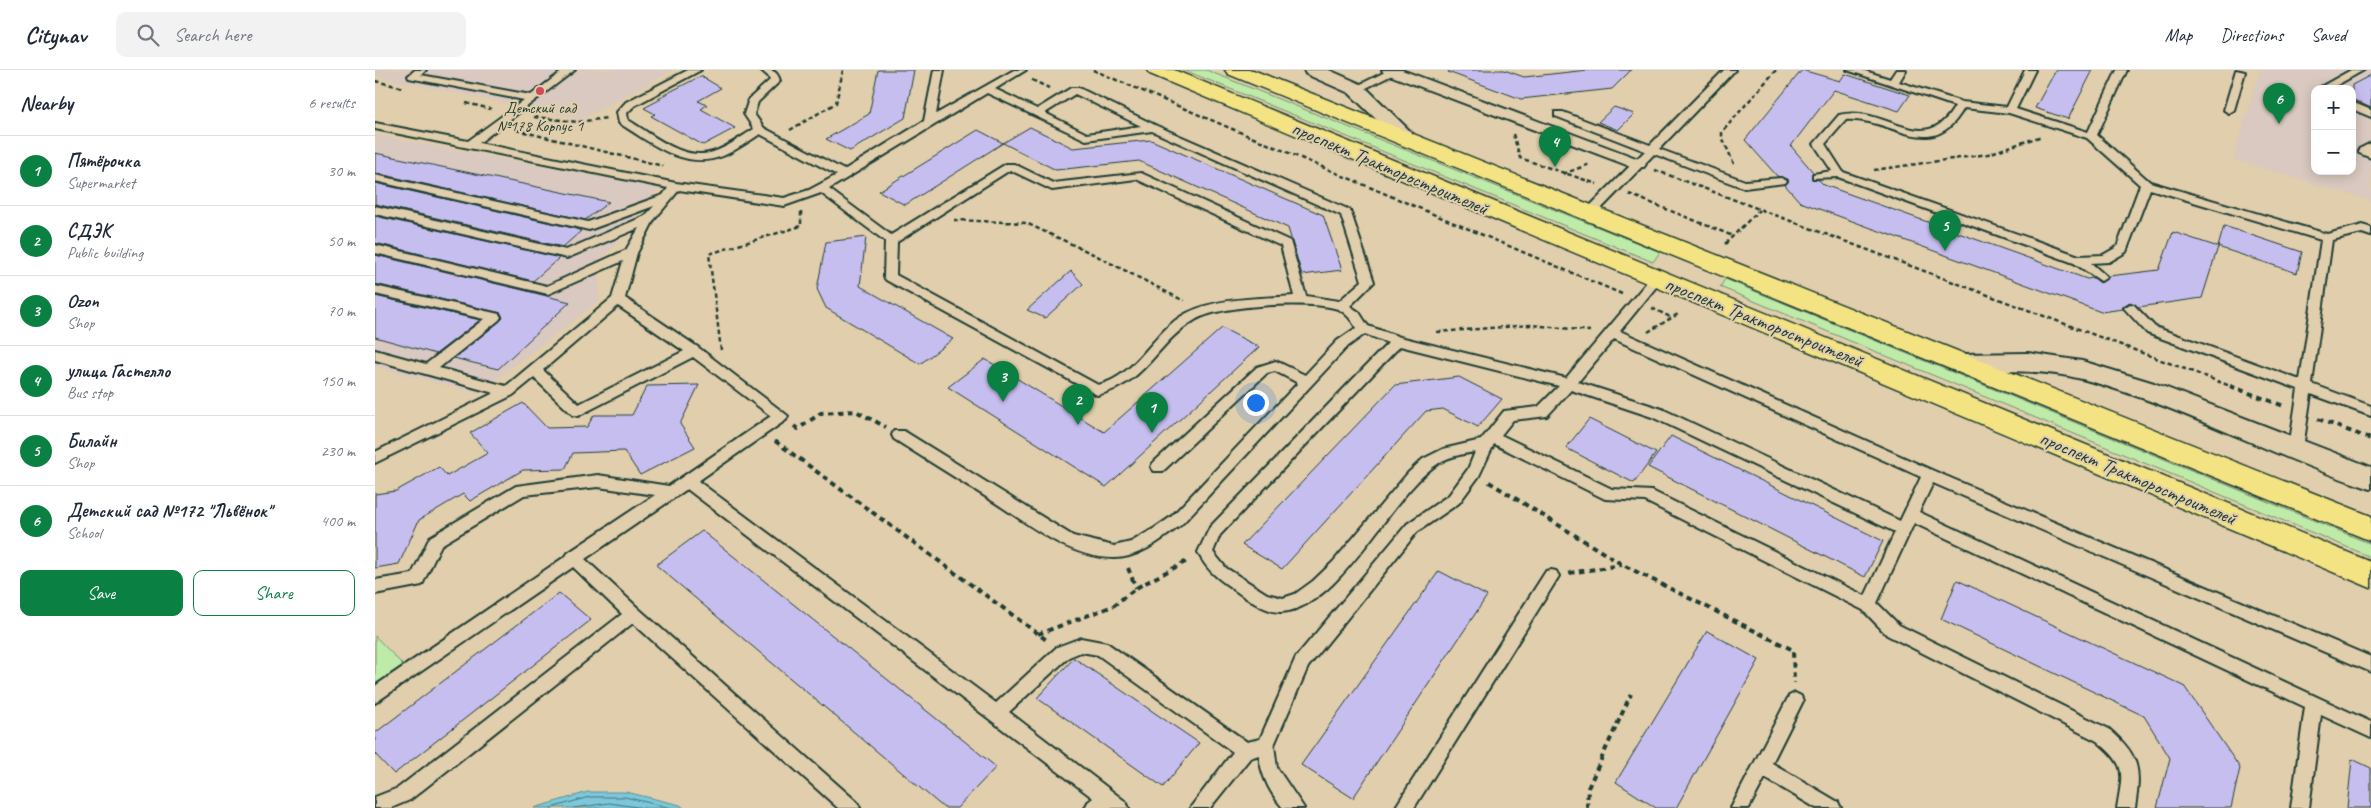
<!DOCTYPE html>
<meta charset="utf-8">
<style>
body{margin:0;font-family:Caveat,sans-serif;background:#f2f2f3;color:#1f2937}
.controls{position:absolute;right:15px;top:15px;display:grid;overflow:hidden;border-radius:10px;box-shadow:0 2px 12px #0003}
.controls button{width:45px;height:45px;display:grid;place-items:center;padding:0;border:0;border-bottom:1px solid #e0e1e3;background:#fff;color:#1f2937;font:25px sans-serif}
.you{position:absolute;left:880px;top:332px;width:18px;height:18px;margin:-12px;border:4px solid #fff;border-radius:50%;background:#1a73e8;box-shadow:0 0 0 8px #1a73e833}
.badge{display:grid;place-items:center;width:32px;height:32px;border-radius:50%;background:#0b8043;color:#fff;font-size:16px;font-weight:700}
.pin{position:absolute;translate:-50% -41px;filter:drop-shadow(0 1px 2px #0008)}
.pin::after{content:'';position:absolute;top:26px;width:18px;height:15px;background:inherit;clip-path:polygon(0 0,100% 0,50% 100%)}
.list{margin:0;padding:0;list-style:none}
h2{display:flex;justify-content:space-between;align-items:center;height:65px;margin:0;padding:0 20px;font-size:21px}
h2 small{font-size:16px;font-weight:400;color:#747a83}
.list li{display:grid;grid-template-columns:32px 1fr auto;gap:15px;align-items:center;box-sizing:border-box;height:70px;padding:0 20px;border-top:1px solid #e0e1e3}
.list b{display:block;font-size:19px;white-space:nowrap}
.list p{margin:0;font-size:16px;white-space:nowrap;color:#747a83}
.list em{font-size:16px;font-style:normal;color:#747a83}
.actions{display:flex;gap:10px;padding:15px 20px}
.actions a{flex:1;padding:11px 0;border:1px solid #0b8043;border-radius:10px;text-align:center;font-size:18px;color:#0b8043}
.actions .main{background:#0b8043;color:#fff}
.icon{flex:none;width:28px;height:28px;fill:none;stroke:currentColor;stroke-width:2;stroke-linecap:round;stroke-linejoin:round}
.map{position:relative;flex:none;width:1996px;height:738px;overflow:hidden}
header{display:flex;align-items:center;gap:30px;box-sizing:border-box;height:70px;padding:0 25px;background:#fff;border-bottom:1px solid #e0e1e3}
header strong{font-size:24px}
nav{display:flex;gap:28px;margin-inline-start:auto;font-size:18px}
.search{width:350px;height:45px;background:#f2f2f3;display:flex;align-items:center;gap:12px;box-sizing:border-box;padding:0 18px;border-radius:10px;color:#747a83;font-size:19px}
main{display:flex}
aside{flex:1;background:#fff}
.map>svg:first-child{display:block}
</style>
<header>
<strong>Citynav</strong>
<div class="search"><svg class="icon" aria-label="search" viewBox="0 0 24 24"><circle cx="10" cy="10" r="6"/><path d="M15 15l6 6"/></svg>Search here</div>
<nav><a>Map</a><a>Directions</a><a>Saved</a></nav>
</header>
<main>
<aside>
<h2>Nearby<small>6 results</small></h2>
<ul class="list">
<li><span class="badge">1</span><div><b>Пятёрочка</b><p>Supermarket</p></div><em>30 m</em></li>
<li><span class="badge">2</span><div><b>СДЭК</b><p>Public building</p></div><em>50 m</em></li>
<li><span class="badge">3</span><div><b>Ozon</b><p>Shop</p></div><em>70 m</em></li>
<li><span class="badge">4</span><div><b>улица Гастелло</b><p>Bus stop</p></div><em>150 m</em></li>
<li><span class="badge">5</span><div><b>Билайн</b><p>Shop</p></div><em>230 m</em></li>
<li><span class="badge">6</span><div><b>Детский сад №172 &quot;Львёнок&quot;</b><p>School</p></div><em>400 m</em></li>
</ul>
<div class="actions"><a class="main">Save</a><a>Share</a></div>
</aside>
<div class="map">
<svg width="1996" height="738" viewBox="0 0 1996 738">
<rect width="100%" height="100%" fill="#e1ceac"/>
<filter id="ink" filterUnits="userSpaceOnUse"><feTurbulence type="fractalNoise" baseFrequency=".02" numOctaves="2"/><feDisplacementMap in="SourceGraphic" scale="10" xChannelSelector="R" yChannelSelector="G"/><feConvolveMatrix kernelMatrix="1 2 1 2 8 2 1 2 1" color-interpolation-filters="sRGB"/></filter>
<g filter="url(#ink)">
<g fill="#d9c9c0" fill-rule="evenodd">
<polygon points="0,0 298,0 206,49 0,6"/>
<path d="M1885 0H1996V131L1858 89ZM1940 19H1977V101H1940Z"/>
<polygon points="0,65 285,118 224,194 224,231 103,323 0,297"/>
</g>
<g fill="#beeba8" stroke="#6e946e">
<polygon points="809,0 831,0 1285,182 1278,192"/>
<polygon points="1350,209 1996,474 1996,487 1345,217"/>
<polygon points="0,566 28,595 0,615"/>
</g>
<polygon fill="#7bc7db" stroke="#569098" points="213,722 251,722 305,735 309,738 159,738"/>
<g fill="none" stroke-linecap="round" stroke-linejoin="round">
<g stroke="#447477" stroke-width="1">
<polyline points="176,738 214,727 250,727 296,738"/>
<polyline points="199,738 234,733 269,738"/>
</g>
</g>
<g fill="#c7bef0" stroke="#1f3d34">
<polygon points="503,0 539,0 530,48 475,81 451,69 494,44"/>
<polygon points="1074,0 1129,0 1149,7 1213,0 1256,0 1237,19 1146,29 1073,2"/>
<polygon points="1427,0 1465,11 1470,4 1535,25 1524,41 1459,20 1416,76 1438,102 1437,109 1444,110 1449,115 1712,209 1719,208 1725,213 1734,206 1784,200 1798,162 1843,177 1827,228 1763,237 1755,232 1748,236 1748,239 1726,242 1425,132 1410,115 1413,112 1413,109 1402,106 1370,70"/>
<polygon points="1681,0 1718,0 1693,49 1660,38"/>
<polygon points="1996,5 1996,38 1977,29 1977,15"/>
<polygon points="326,6 346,18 323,31 332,35 326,39 360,58 328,75 276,46 280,44 269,38 286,29 283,28"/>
<polygon points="1239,37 1259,44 1243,60 1223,52"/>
<polygon points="655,57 698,78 776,70 948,145 967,200 927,205 913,158 764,91 681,100 628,73"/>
<polygon points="603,60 628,73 530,135 504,121"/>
<polygon points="0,83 234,132 210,150 0,103"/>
<polygon points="0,113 198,158 206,161 188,177 0,134"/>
<polygon points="0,146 177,186 184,188 158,211 0,173"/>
<polygon points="1849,156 1927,182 1922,203 1843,177"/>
<polygon points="491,167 485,216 578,269 545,294 451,238 442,219 451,172"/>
<polygon points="0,185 148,220 195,232 123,299 98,293 79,288 125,251 128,248 126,243 0,214"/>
<polygon points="696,201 708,214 670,248 652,240"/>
<polygon points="0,226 105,250 61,284 0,267"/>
<polygon points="847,258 884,277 731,417 573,317 610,289 729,362"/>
<polygon points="1084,307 1127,329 1103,357 1068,339 1051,341 907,499 867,475 1020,315"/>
<polygon points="324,315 305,354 320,377 265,405 249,381 198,383 190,399 148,400 95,431 88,424 44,450 24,494 0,498 0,424 21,421 64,397 72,406 113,383 95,363 148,333 172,358 212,357 219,345 257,345 272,316"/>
<polygon points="1214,349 1281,383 1259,413 1191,378"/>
<polygon points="1296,366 1508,471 1490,507 1273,397"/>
<polygon points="327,461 593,674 621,697 582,738 569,738 281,495"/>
<polygon points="1064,501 1112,526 978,728 926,695"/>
<polygon points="1582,510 1809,616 1865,698 1856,738 1782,738 1795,688 1769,646 1566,549"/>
<polygon points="184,523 216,550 19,704 0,684 0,663"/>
<polygon points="1332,561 1384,590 1301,738 1281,738 1241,712"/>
<polygon points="699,588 824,673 788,717 662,628"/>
<polygon points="1977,689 1996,698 1996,738 1972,738"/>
</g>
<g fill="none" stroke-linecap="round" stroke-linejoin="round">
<defs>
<g id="service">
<path d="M40 0H51L46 5 156 25 189 0H200L104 73 301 113 409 128 434 120 462 105 385 64C373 72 361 80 348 86 309 101 275 72 244 53L242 42 251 32 313 0H326L259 36 252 43 253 50C277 64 308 92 338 82 353 77 366 67 379 59L369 44 374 29 395 10 393 6 386 0C397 0 402 0 405 11L383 32 379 44 389 58 469 100 549 51 559 0H569L561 44 639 0H651L620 19 662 39 696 18H704L782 56 975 140 999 212 975 236 984 242 993 256 1025 267 1191 308 1278 205H1286L1288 208 1286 211 1245 261 1559 401 1996 587V602L1558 413 1544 442 1996 652V668L1946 645 1934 738H1916L1930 637 1539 453 1502 533 1524 555 1734 659C1765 686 1766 699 1760 738H1742C1748 701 1752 696 1722 671L1512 565 1488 540 1270 431 1230 429 1119 374 1104 406 1084 433 1042 462 933 597 899 675 902 698 929 738H908C895 723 886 705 884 685L875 688 835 738H815L858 682 723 585 706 582 694 587 634 642 751 732 754 738H710L713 732 718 728 312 419 210 489 264 539 482 732 485 738H463L258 553 35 730 16 738H0V727L23 718 247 544 198 497 0 633V616L191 486 193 483 280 425 223 417 149 425 66 475 47 515 0 524V510L37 504 55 467 141 416 223 405 294 416 396 346 318 287 203 346 198 345 159 308 138 325 0 393V382L119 323 0 290V280L51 294 109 249 0 224V216L124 244 126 247 124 250 64 298 131 316 237 228 248 191 173 224 0 183V175L172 216 251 180 264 158 192 188 0 144V136L191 180 270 146 279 136 214 160 0 111V105L213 152 288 125 293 118 0 59V53L93 71 149 30 34 8 33 6ZM612 23 711 70 777 61 966 145 987 211 964 231 931 226 915 171 766 103 678 113 639 94H631L516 165 454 119ZM700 24 766 56 712 64 670 43ZM635 100 677 120 761 109 906 176 919 226C885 229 844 227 812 243 778 260 763 306 723 315L521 205 522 172ZM304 120 409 136 446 123 510 171 509 207 511 210 722 325C773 313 780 273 820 250 845 235 934 230 963 239 971 243 977 250 981 258L962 271 930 305 901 291 882 297 778 393 776 397 778 401H788L892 303 900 301 923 313 796 447 780 458 756 472 739 476 698 466 529 361H519L517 365 519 369C551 389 584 410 616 430 653 453 693 488 739 488 764 488 786 470 806 455L972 277 990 264 1013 273 835 457 823 482C833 504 849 512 868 526 879 533 893 542 906 542 966 539 1016 423 1064 393 1075 386 1088 384 1100 382L1093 399 1074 425 1032 454 921 587 885 669 872 672 732 573 706 568 682 577 621 633 323 411 411 350 413 346 324 278 250 228 262 183 279 150ZM243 236 309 281 204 334 168 300ZM1239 269 1546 407 1525 451 1287 339 1203 312ZM1025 276 1184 316 1163 337 1129 341 1106 370 1068 379 1048 389 1033 403 958 492 938 511 920 524 908 528 892 524 851 498 838 482 845 465ZM1196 320 1277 347 1520 462 1490 526 1277 421 1237 419 1126 365 1138 350 1172 346Z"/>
<polygon points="1014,0 1027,0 985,21 981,22 976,19"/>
<polygon points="1349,0 1360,0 1284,79 1370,111 1406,108 1412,111 1410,113 1369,118 1279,84 1219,146 1211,146 1211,140 1270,81 1180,46 1180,42 1188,42 1275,75"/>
<path d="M1472 0H1487L1515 9 1521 0H1531L1524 12 1587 32 1632 37 1650 0H1660L1641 39 1713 62 1742 0H1752L1722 65 1775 112 1952 164 1988 155 1996 158V166L1987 163 1957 170 1937 314 1996 336V346L1936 324 1928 378 1926 382H1916L1914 378 1923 319 1772 263 1749 238 1755 234 1759 235 1780 257 1925 310 1946 170 1775 119 1751 182 1734 192 1716 193 1732 207 1726 211 1699 193 1463 107 1438 108V104L1457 101 1439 74 1464 45C1510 34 1550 90 1580 36ZM1589 38 1634 43 1712 68 1765 115 1742 177 1728 185 1704 186 1468 102 1450 74 1471 50C1517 47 1557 95 1589 38Z"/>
<polygon points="1861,0 1870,2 1859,40 1854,43 1849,40"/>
<polygon points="1976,0 1989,0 1955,19 1942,19"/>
<polygon points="1977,32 1996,40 1996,47 1977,39"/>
<polygon points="1996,73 1996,88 1984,83 1984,79"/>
<polygon points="1176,500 1181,501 1184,506 1181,511 1039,738 1020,738 1171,501"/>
<polygon points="1420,623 1426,626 1428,631 1397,693 1463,732 1466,738 1441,738 1390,708 1374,738 1356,738 1414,626"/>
</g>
<polygon id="pedestrian" points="1007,0 1027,0 1269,91 1271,94 1269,97 1257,97 1009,3"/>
<g id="minor">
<polygon points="929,0 954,0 988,15 1043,69 1040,73 1033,75 1026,73 974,23 931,4"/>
<path d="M1653 283 1707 291 1779 313 1996 397V419C1898 387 1807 336 1707 309 1668 299 1626 301 1586 302L1577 299 1574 293 1577 287 1586 284Z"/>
</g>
<g id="primary">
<polygon points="772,0 799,0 1996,492 1996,518 775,4"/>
<polygon points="850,0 878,0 1996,446 1996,471 853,4"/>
</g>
</defs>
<use href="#service" stroke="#1f3d34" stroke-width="4"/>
<use href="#pedestrian" stroke="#1f3d34" stroke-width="4"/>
<use href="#minor" stroke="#1f3d34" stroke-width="4"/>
<use href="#primary" stroke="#1f3d34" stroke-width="3"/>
<g stroke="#1f3d34" stroke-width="2.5" stroke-dasharray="4.5 3" stroke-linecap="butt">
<polyline points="718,0 1247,224"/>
<polyline points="657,10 674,18"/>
<polyline points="0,11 29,18"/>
<polyline points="91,33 116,39"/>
<polyline points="159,47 203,52 232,48"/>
<polyline points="141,60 288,96"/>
<polyline points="415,60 461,33 468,0"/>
<polyline points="1138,64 1145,88 1222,114"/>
<polyline points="1359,94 1347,67 1347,62 1401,0"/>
<polyline points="1280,100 1858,317"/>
<polyline points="1499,100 1613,84 1667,66"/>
<polyline points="1188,104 1215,94"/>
<polyline points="1254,124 1358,166"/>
<polyline points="579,150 651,153 718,184 809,231"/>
<polyline points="1350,174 1384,140"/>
<polyline points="1277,238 1297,248"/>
<polyline points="1062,262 1156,255 1215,261"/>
<polyline points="1273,262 1303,244"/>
<polyline points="346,280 334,184 426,156 426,141"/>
</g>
<g stroke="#1f3d34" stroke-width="4" stroke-dasharray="5.5 4.5" stroke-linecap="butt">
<polyline points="1855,316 1909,336"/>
<polyline points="1943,349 1996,369"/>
<polyline points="419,356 423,359 446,343 481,341 511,357"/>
<polyline points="400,371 673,571"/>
<polyline points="1114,412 1248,495 1418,580 1419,613"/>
<polyline points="753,498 761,518"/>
<polyline points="1194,503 1247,495"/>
<polyline points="663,564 738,536 761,518 814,490"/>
<polyline points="1212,738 1213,718 1256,624"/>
</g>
<use href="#service" fill="#e1ceac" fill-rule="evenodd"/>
<use href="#pedestrian" fill="#e1ceac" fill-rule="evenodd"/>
<use href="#minor" fill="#e1ceac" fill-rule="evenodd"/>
<use href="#primary" fill="#f4e382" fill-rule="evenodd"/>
</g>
</g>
<circle fill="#d1495b" stroke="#e1ceac" stroke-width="2" cx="165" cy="21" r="5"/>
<g text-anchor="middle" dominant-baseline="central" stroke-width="4" stroke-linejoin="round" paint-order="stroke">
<g font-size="16" fill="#1f3d34" stroke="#e1ceac">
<text x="165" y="38">Детский сад<tspan x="165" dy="18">№178 Корпус 1</tspan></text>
</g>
<g font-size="20" fill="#1f3d34" stroke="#e1ceac">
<text transform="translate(1015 98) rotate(23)">проспект Тракторостроителей</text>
<text transform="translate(1389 252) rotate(22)">проспект Тракторостроителей</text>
<text transform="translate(1763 408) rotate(23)">проспект Тракторостроителей</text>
</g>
</g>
</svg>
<div class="controls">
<button>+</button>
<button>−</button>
</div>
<div class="you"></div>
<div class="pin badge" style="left:777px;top:363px">1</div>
<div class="pin badge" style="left:703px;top:355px">2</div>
<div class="pin badge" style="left:628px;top:332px">3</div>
<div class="pin badge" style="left:1180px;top:97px">4</div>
<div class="pin badge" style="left:1570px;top:181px">5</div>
<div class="pin badge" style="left:1904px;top:54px">6</div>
</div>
</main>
